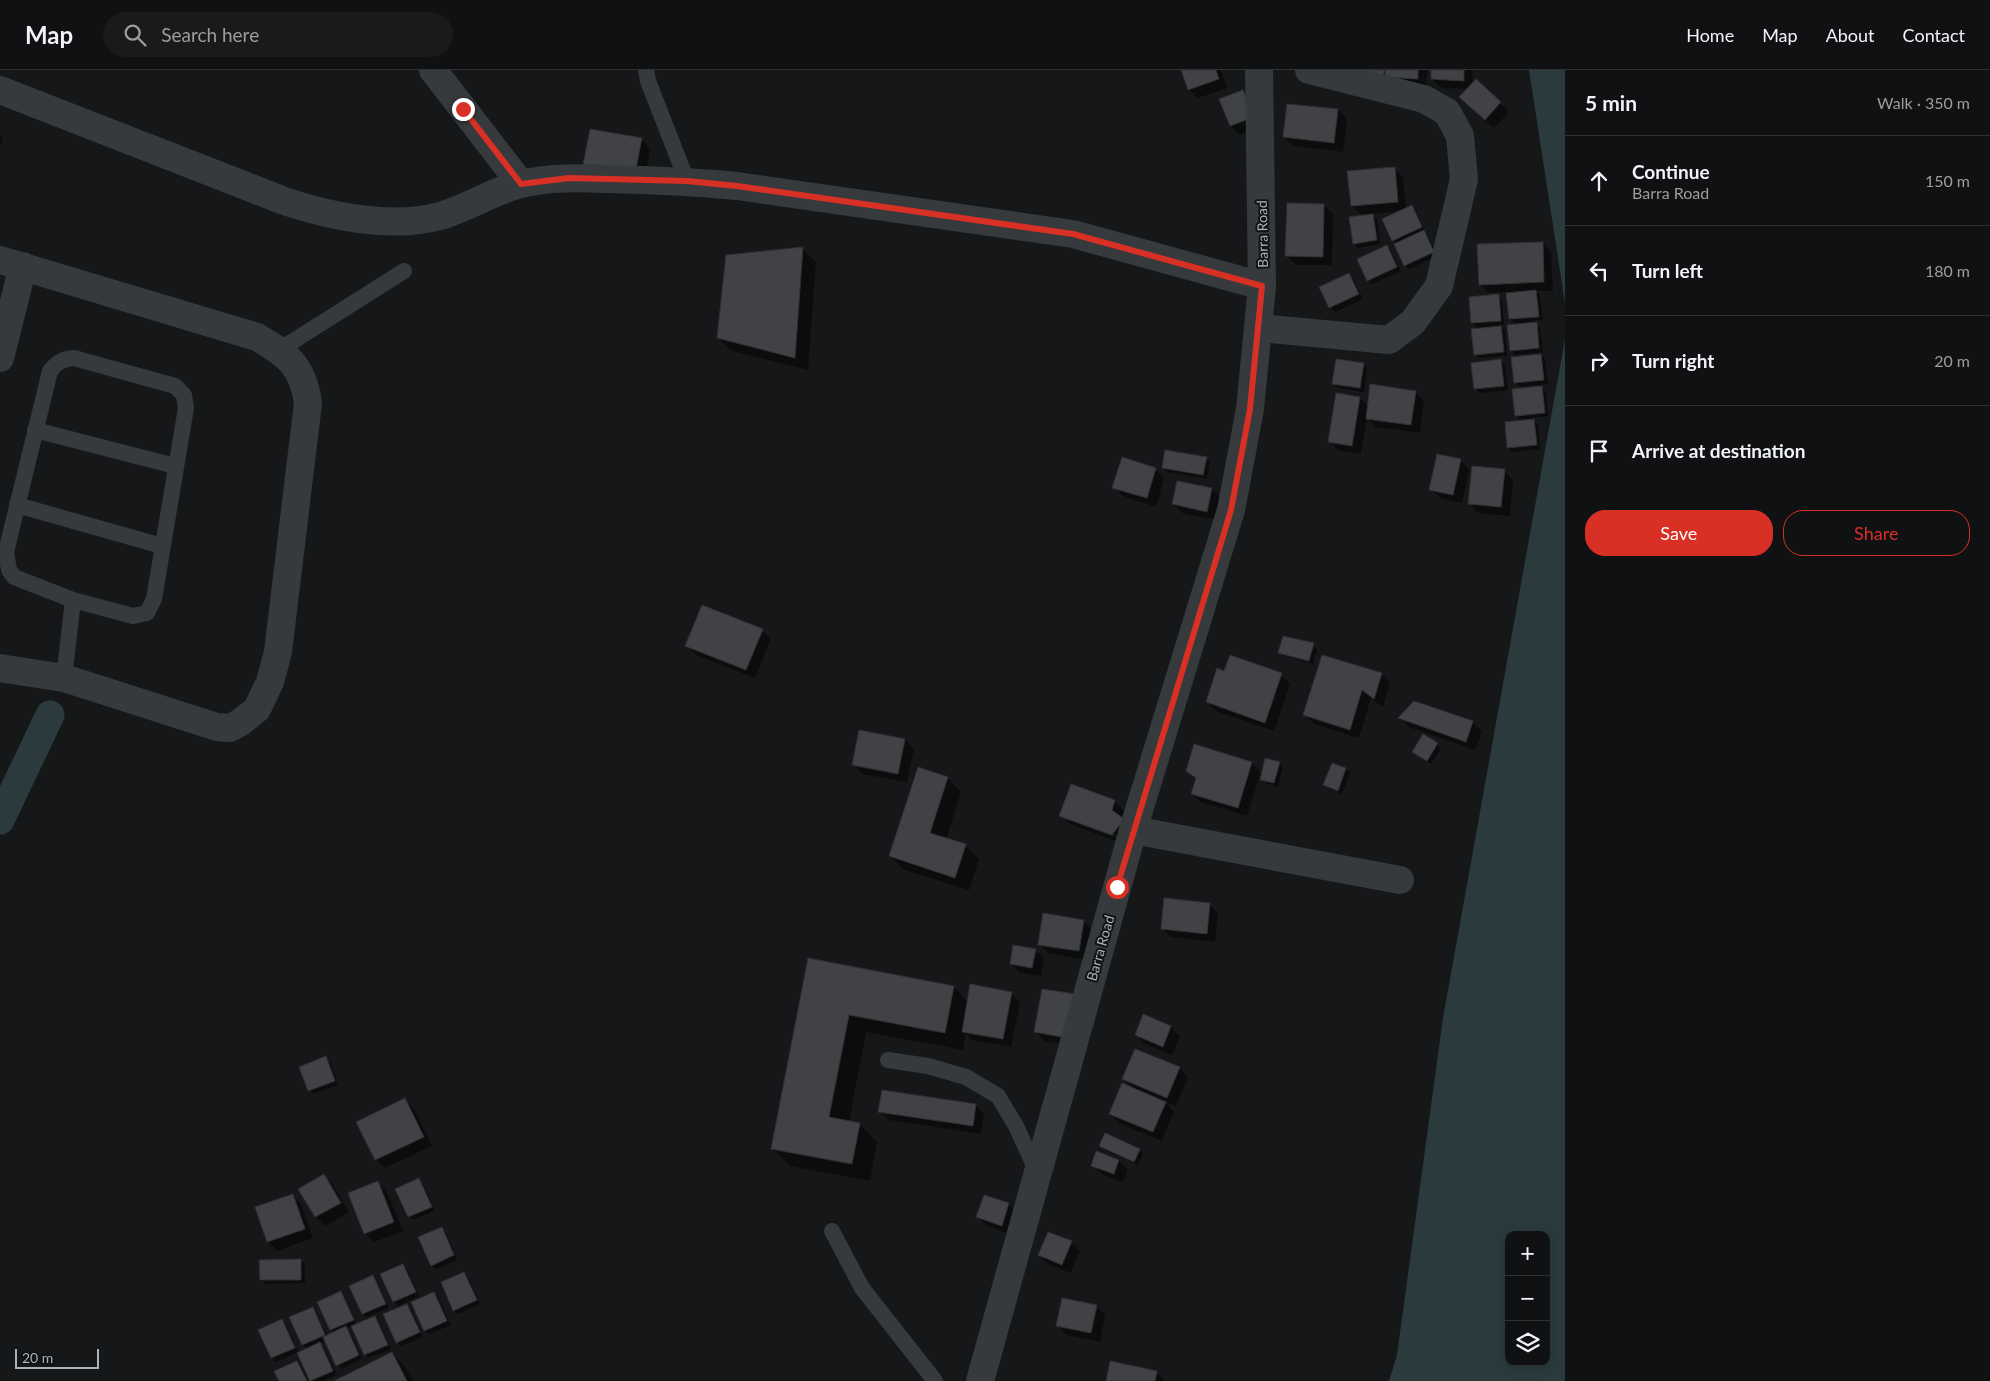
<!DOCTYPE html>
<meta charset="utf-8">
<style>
body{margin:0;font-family:Lato,sans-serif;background:#191a1b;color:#f1f3f6}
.controls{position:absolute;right:15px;bottom:15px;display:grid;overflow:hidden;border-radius:10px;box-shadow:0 2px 12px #0003}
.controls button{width:45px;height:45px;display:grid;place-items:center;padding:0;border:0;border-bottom:1px solid #303132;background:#101112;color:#f1f3f6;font:25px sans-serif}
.scale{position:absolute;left:15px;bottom:12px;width:84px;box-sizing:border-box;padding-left:5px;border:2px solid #a7b2b9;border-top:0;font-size:14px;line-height:18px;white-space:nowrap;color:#a7b2b9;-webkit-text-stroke:4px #111213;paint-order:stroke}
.stop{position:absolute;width:15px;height:15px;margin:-11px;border:4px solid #d93025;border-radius:50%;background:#fff}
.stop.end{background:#d93025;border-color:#fff;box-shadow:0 1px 5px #0008}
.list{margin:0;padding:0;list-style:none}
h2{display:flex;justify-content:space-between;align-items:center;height:65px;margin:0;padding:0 20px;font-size:21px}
h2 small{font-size:16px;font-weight:400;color:#9c9d9f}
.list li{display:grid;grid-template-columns:32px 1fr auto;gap:15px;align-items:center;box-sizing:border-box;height:90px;padding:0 20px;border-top:1px solid #303132}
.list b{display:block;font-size:19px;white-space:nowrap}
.list p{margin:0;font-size:16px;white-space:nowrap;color:#9c9d9f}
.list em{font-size:16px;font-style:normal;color:#9c9d9f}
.actions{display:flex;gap:10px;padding:15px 20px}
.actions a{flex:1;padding:11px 0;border:1px solid #d93025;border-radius:20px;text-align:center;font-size:18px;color:#d93025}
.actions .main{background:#d93025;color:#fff}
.icon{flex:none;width:28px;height:28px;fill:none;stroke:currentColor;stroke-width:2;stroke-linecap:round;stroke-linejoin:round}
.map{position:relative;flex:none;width:1565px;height:1311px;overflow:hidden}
header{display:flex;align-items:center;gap:30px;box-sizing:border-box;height:70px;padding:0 25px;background:#101112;border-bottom:1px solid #303132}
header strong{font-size:24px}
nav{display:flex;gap:28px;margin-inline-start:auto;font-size:18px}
.search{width:350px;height:45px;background:#191a1b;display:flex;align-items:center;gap:12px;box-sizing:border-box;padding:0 18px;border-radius:28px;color:#9c9d9f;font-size:19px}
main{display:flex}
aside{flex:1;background:#101112}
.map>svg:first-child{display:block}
</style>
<header>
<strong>Map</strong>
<div class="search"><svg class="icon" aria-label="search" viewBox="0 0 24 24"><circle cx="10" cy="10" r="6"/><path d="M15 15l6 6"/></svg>Search here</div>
<nav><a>Home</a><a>Map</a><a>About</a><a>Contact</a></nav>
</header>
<main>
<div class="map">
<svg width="1565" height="1311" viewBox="0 0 1565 1311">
<rect width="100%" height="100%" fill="#161718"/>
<g fill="#2b3b3d" fill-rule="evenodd">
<polygon points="1529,0 1565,0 1565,233"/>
<path d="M1565 269V1311H1389L1397 1285 1443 948ZM1509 1165H1546V1292H1509Z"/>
</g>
<g fill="#0007" fill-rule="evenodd">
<polygon points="1182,0 1221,0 1227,18 1198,28 1189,19"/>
<polygon points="1352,0 1427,0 1426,18"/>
<polygon points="1432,0 1473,0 1472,14 1476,10 1509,42 1494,58 1470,36 1468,19 1441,18 1432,9"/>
<polygon points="1243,21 1252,30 1262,56 1240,65 1231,56"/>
<polygon points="1338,40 1347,49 1343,82 1293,76 1284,67"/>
<polygon points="0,65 3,69 0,76"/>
<polygon points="641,69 650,78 644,113 594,104"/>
<polygon points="1394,98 1403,107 1406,139 1411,137 1416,141 1425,161 1424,162 1428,166 1437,186 1409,199 1405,195 1397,174 1393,170 1402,141 1371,144 1377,149 1380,174 1358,178 1354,173 1363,146 1352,136"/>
<polygon points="1324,135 1333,144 1332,195 1296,195 1287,186"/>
<polygon points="1542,173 1551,182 1553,221 1536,221 1540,226 1543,250 1534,251 1540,258 1543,282 1515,285 1511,281 1517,255 1510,249 1508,222 1489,223 1480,214"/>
<polygon points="1387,176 1391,181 1401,201 1372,214 1368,210"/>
<polygon points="802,179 816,192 808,300 732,281 718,268"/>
<polygon points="1349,204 1353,208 1363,229 1335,242 1330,237 1321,217"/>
<polygon points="1498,226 1502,230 1504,254 1498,255 1505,261 1507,286 1479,288 1475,284 1478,259 1472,253"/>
<polygon points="1541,285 1545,289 1548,314 1520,317 1515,312"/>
<polygon points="1501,291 1505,295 1508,320 1480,323 1475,318"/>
<polygon points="1363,294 1367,299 1364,322 1338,318 1333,314"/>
<polygon points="1542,318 1546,322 1548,346 1532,348 1538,355 1540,379 1512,382 1508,378 1522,351 1516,345"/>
<polygon points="1415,322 1424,331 1420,363 1376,357 1367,348 1361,384 1339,381 1330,372 1360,328 1369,337"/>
<polygon points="1206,388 1210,392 1207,409 1167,402 1163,398"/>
<polygon points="1460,390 1469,399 1462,433 1440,428 1431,419"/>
<polygon points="1155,399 1164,408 1156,437 1123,426 1114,417"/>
<polygon points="1504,401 1513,410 1510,446 1479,443 1470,434"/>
<polygon points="1212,419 1221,428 1216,450 1182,443 1173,434"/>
<polygon points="762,560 771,569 755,608 696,585 687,576"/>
<polygon points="1313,575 1317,579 1313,594 1284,586 1280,582"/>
<polygon points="1225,602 1281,605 1290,614 1274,661 1216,641 1207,632"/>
<polygon points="1381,604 1390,613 1383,637 1371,628 1359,668 1314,654 1305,645"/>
<polygon points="1415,633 1473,653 1482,662 1475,680 1409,657 1400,648"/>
<polygon points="905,670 914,679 907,712 862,704 853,694"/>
<polygon points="1437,674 1441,678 1431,694 1414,682"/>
<polygon points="1252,693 1262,704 1279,693 1283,697 1278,717 1265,713 1259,707 1247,746 1201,732 1192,723 1197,710 1187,701"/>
<polygon points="1333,694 1346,699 1350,703 1342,724 1329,719 1324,715"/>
<polygon points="948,708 961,722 946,769 965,775 979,789 969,820 904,800 890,786"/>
<path d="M1115 732 1124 741 1121 748V773L1070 754 1061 745ZM1070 748 1118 766 1117 768 1070 751Z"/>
<polygon points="1209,834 1218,843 1215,872 1171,867 1162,858"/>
<polygon points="1084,851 1093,860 1088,890 1048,883 1039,874"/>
<polygon points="1035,880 1044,889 1041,906 1020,903 1011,894"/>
<polygon points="809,889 954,917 968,932 1011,923 1020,932 1011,977 972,970 966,964 963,980 866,962 849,1052 859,1054 877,1072 870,1111 790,1096 772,1078"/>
<polygon points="1043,920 1076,976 1045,971 1036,962"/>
<polygon points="1144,946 1171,957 1180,966 1172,985 1145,974 1136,965"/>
<polygon points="326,988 330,992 338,1015 314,1024 310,1020"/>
<polygon points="1179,998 1188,1007 1176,1036 1164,1031 1174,1042 1162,1071 1119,1053 1110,1044 1134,1020 1124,1009"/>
<polygon points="405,1030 414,1039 432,1076 385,1098 376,1089"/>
<polygon points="975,1035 984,1044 981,1064 889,1050 880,1041"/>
<polygon points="1101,1076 1139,1080 1143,1084 1138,1095 1105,1080"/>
<polygon points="1119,1091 1128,1100 1123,1112 1102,1104 1093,1095"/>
<polygon points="324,1106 333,1115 349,1142 325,1156 316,1147 300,1119"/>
<polygon points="418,1110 423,1114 435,1141 413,1150 409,1146"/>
<polygon points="378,1113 387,1122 403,1161 374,1172 365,1163"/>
<polygon points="292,1125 301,1134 313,1168 277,1181 268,1172 256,1138"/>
<polygon points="985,1126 1009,1134 1018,1143 1011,1164 987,1156 978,1147"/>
<polygon points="441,1159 446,1163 457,1190 436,1199 432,1195"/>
<polygon points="1071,1172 1080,1181 1071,1203 1048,1194 1039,1185"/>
<polygon points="301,1190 305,1194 305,1213 265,1214 261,1210"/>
<polygon points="402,1195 407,1199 419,1226 398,1236 394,1232"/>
<polygon points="464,1203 468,1208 480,1234 458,1244 454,1240"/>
<polygon points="373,1207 377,1211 389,1238 367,1247 363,1243"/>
<polygon points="340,1223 345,1227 357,1255 374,1248 379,1252 391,1279 369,1288 365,1284 352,1256 346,1259 350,1262 362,1289 341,1299 337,1295 326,1270 320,1273 324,1278 337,1305 323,1311 312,1311 308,1279 303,1275 291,1247 312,1238 316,1242 327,1266 335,1263 331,1259"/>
<polygon points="434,1224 438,1228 451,1255 429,1264 425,1260"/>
<polygon points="407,1235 411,1239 423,1267 401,1276 397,1272"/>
<polygon points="1096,1236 1105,1245 1100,1272 1067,1265 1058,1256"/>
<polygon points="282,1251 286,1255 298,1282 276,1292 272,1288 260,1261"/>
<polygon points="392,1283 405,1297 413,1311 336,1311"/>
<polygon points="297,1292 301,1296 308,1311 280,1311"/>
<polygon points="1156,1302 1165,1311 1107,1311"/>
</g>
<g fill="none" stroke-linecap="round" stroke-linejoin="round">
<polyline stroke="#2b3b3d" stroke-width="29" points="0,750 50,645"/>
</g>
<g fill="#404245" stroke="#303134">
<polygon points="1181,0 1216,0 1219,9 1188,20"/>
<polygon points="1351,0 1384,0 1383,6"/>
<polygon points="1385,0 1418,0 1418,9 1385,7"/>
<polygon points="1431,0 1464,0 1464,11 1431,9"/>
<polygon points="1476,9 1501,32 1485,50 1459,27"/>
<polygon points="1243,20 1254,47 1230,56 1219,29"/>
<polygon points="1287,34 1338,39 1334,73 1283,67"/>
<polygon points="590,59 642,68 635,104 583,95"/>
<polygon points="1395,97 1398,132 1351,136 1347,101"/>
<polygon points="1287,133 1324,134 1323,187 1285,186"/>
<polygon points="1412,135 1422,157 1392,171 1382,149"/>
<polygon points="1373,144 1377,170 1353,174 1349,147"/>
<polygon points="1424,160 1434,182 1404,196 1394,174"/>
<polygon points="1543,172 1544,212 1479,215 1477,174"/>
<polygon points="1387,175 1397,197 1367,211 1357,189"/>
<polygon points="803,177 795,288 717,268 726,185"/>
<polygon points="1349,203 1359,224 1329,238 1319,217"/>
<polygon points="1536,220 1539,247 1509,249 1506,223"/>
<polygon points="1499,224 1501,251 1471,253 1469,227"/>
<polygon points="1537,252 1539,278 1510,281 1507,255"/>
<polygon points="1501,256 1504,282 1474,285 1471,259"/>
<polygon points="1541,284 1544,310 1514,313 1511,287"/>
<polygon points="1336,289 1364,293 1360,318 1332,314"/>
<polygon points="1501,289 1504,316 1474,319 1471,293"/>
<polygon points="1370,314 1416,321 1411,355 1366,349"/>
<polygon points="1542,316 1545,343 1515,346 1512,319"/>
<polygon points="1336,323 1360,327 1352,376 1328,372"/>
<polygon points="1534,349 1537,375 1507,378 1505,352"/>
<polygon points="1165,380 1207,387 1203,405 1162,398"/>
<polygon points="1437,384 1461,389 1453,425 1429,420"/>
<polygon points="1122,387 1156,398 1147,428 1112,418"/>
<polygon points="1472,396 1505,399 1501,437 1468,434"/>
<polygon points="1177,411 1212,418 1207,442 1172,434"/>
<polygon points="702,535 763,559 746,600 685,576"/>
<polygon points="1283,566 1314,573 1309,591 1278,583"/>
<polygon points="1230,585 1282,603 1265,653 1206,632 1217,598 1224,601"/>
<polygon points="1322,585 1382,603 1374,629 1362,620 1350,660 1303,645"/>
<polygon points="1414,631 1473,651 1466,672 1398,648"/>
<polygon points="859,660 905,669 898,704 852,695"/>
<polygon points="1423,664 1438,673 1427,691 1412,682"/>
<polygon points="1194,674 1252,692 1238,738 1191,724 1196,708 1186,701"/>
<polygon points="1265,688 1280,692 1274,713 1260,710"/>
<polygon points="1332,693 1346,698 1338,721 1323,715"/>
<polygon points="918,697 948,707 930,763 966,774 955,808 889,786"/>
<polygon points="1071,714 1115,730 1112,740 1124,749 1112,765 1059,746"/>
<polygon points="1164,828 1210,833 1207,864 1161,859"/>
<polygon points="1043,843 1084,850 1079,881 1038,875"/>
<polygon points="1013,875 1036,879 1032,898 1010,894"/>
<polygon points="808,888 954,916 945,963 849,945 829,1047 860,1053 852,1094 771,1079"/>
<polygon points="970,914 1012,922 1003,969 962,962"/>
<polygon points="1042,919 1075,924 1067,968 1034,962"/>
<polygon points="1143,944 1171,956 1163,977 1135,965"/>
<polygon points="1135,979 1180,997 1167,1028 1122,1009"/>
<polygon points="326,986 335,1011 308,1021 299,997"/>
<polygon points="1122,1013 1166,1032 1153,1062 1109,1044"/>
<polygon points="882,1020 976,1034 973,1056 878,1042"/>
<polygon points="405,1028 424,1067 375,1090 356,1052"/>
<polygon points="1105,1063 1140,1079 1134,1092 1099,1076"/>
<polygon points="1096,1081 1119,1090 1114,1104 1091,1096"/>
<polygon points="324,1104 341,1133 315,1147 298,1119"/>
<polygon points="419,1108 432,1137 408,1147 395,1119"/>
<polygon points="378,1111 394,1152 364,1164 348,1123"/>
<polygon points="293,1124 305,1159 267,1172 255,1137"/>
<polygon points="984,1125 1009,1133 1002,1156 976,1147"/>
<polygon points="442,1157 454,1185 431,1196 418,1167"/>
<polygon points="1048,1162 1072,1171 1062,1195 1038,1185"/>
<polygon points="301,1189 301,1210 260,1210 259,1190"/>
<polygon points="403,1194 416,1222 393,1232 380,1204"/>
<polygon points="464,1202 477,1230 453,1241 441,1212"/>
<polygon points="373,1205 386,1234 362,1244 349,1216"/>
<polygon points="341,1221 354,1250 330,1260 317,1232"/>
<polygon points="434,1222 447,1251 424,1261 411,1232"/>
<polygon points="1062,1228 1097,1235 1091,1263 1056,1256"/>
<polygon points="407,1234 420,1262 396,1273 383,1244"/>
<polygon points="313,1237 325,1265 302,1275 289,1247"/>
<polygon points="375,1246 388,1275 364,1285 351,1256"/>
<polygon points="282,1249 295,1278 271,1288 258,1260"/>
<polygon points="346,1256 359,1285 336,1296 323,1267"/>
<polygon points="320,1272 333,1301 310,1311 297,1283"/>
<polygon points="392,1282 407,1311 334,1311"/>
<polygon points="297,1291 307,1311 279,1311 274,1301"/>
<polygon points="1110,1291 1157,1301 1155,1311 1106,1311"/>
</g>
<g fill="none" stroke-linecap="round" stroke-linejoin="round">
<g stroke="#373a3d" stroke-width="16">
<polyline points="646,0 648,11 687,111"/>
<polyline points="279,280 404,201"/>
<polyline points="35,360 175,396"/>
<polyline points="17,435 162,476"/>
<path d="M64 608 73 530 133 546 147 543 154 529 186 338 184 325 175 316 74 288C63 289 57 292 50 301L6 482 9 500 14 507 73 530"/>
<polyline points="888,990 928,996 966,1007 998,1026 1016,1056 1037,1102"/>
<polyline points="832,1161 862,1218 935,1311"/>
</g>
<g stroke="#373a3d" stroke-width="28">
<polyline points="433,0 521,114"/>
<path d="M0 20 287 132C333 147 393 159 440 146 468 138 493 121 521 114 549 107 580 108 608 109 652 110 694 112 737 116L1073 164 1262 216"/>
<path d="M0 190 257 267C288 285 303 296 308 333L278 582 270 612 257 639 241 652 230 658 217 657 64 608 0 598"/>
<polyline points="1259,258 1389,270 1413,252 1439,216 1464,109 1460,66 1447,42 1424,29 1309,0"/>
<polyline points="0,288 23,196"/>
<polyline points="1133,760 1400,810"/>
<polyline points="980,1311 1133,760 1231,440 1250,339 1262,216 1259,0"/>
</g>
</g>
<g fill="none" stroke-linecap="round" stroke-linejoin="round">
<polyline stroke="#d93025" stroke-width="6" points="463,39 521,114 569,108 687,111 737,116 1073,164 1262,216 1250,339 1231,440 1117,817"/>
</g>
<g text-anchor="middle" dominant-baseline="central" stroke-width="4" stroke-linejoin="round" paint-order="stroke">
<g font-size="14" fill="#a7b2b9" stroke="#111213">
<text transform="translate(1262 164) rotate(-91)">Barra Road</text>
<text transform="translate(1100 878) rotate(-74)">Barra Road</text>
</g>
</g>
</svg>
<div class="controls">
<button>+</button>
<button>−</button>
<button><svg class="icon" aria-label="layers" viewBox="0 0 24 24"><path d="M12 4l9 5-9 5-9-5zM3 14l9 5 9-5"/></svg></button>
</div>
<div class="scale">20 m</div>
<div class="stop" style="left:1117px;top:817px"></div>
<div class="stop end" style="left:463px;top:39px"></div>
</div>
<aside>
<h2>5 min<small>Walk · 350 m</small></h2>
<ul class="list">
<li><svg class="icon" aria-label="ahead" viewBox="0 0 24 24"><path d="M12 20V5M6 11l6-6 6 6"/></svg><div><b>Continue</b><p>Barra Road</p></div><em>150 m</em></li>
<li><svg class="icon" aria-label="left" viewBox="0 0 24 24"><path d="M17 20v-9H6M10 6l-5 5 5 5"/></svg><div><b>Turn left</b></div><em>180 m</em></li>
<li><svg class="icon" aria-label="right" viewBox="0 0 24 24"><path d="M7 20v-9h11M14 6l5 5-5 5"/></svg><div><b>Turn right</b></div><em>20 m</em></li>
<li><svg class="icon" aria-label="arrive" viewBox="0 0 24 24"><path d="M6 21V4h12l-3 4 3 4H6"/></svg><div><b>Arrive at destination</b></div></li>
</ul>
<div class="actions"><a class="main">Save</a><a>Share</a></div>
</aside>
</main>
